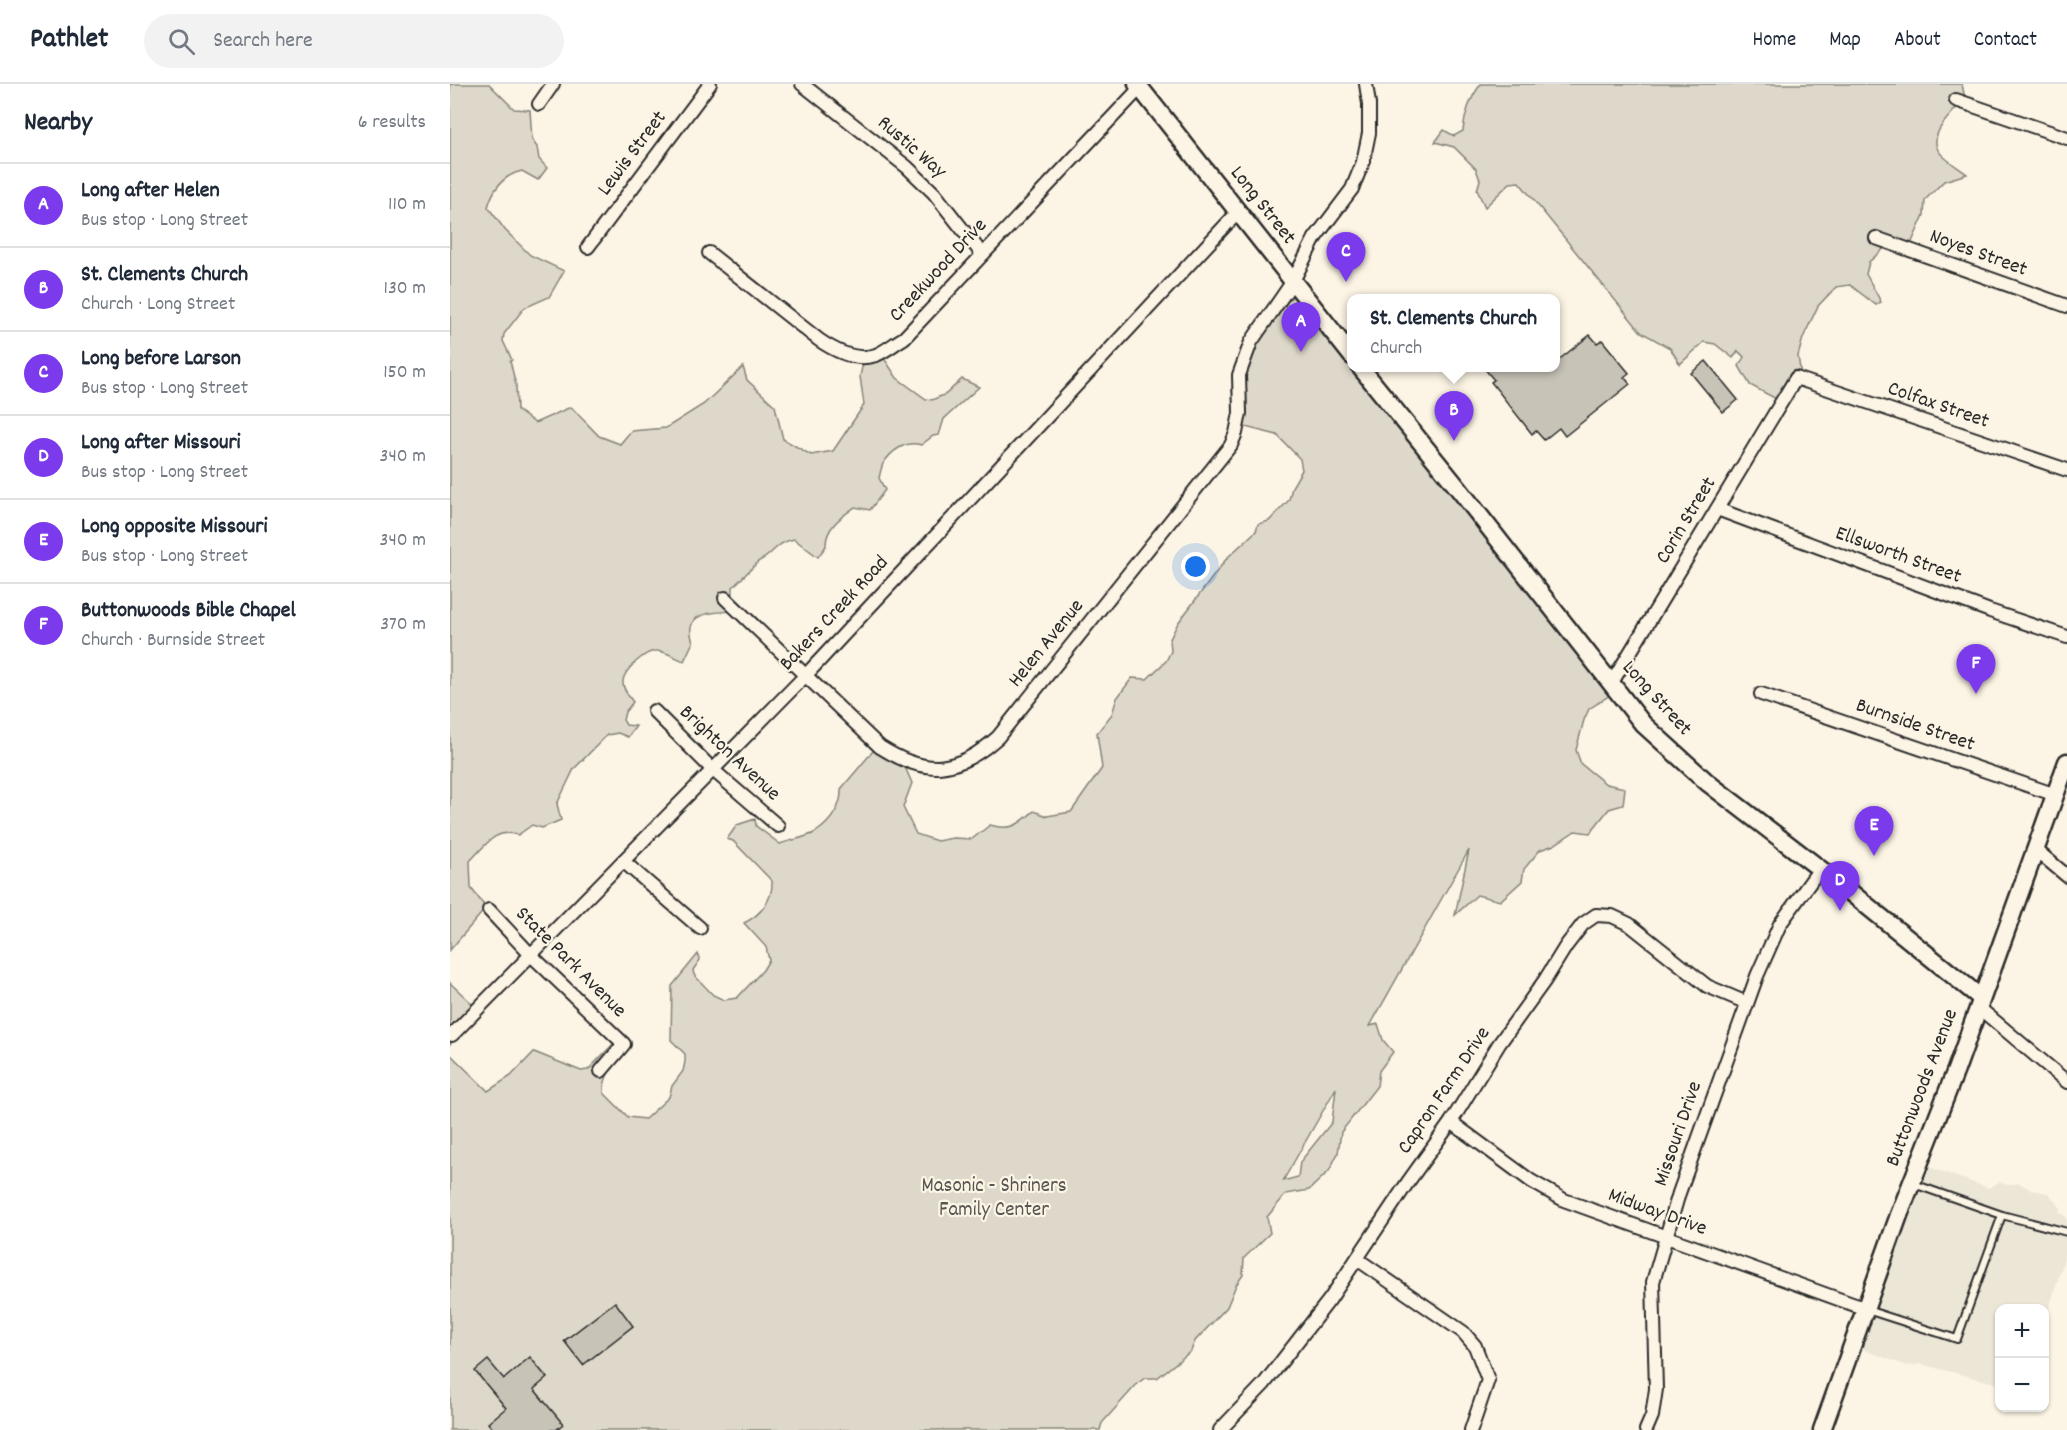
<!DOCTYPE html>
<meta charset="utf-8">
<style>
body{margin:0;font-family:Dekko,sans-serif;background:#f2f2f3;color:#1f2937}
.controls{position:absolute;right:18px;bottom:18px;display:grid;overflow:hidden;border-radius:12px;box-shadow:0 2px 4px #0004}
.controls button{width:54px;height:54px;display:grid;place-items:center;padding:0;border:0;border-bottom:2px solid #e0e1e3;background:#fff;color:#1f2937;font:30px sans-serif}
.you{position:absolute;left:746px;top:483px;width:21px;height:21px;margin:-15px;border:4px solid #fff;border-radius:50%;background:#1a73e8;box-shadow:0 0 0 9px #1a73e833}
.badge{display:grid;place-items:center;width:39px;height:39px;border-radius:50%;background:#7c3aed;color:#fff;font-size:20px;font-weight:700}
.pin{position:absolute;translate:-50% -50px;filter:drop-shadow(0 2px 3px #0008)}
.pin::after{content:'';position:absolute;top:32px;width:21px;height:18px;background:inherit;clip-path:polygon(0 0,100% 0,50% 100%)}
.popup{position:absolute;left:897px;top:210px;width:213px;height:78px;box-sizing:border-box;display:grid;place-content:center;border-radius:12px;background:#fff;filter:drop-shadow(0 2px 4px #0005);font-size:20px;white-space:nowrap;color:#747a83}
.popup b{font-size:22px;color:#1f2937}
.popup::after{content:'';position:absolute;left:50%;top:100%;margin-left:-12px;border:12px solid transparent;border-top-color:#fff}
.list{margin:0;padding:0;list-style:none}
h2{display:flex;justify-content:space-between;align-items:center;height:78px;margin:0;padding:0 24px;font-size:26px}
h2 small{font-size:20px;font-weight:400;color:#747a83}
.list li{display:grid;grid-template-columns:39px 1fr auto;gap:18px;align-items:center;box-sizing:border-box;height:84px;padding:0 24px;border-top:2px solid #e0e1e3}
.list b{display:block;font-size:22px;white-space:nowrap}
.list p{margin:0;font-size:20px;white-space:nowrap;color:#747a83}
.list em{font-size:20px;font-style:normal;color:#747a83}
.icon{flex:none;width:33px;height:33px;fill:none;stroke:currentColor;stroke-width:2;stroke-linecap:round;stroke-linejoin:round}
.map{position:relative;flex:none;width:1617px;height:1346px;overflow:hidden}
header{display:flex;align-items:center;gap:36px;box-sizing:border-box;height:84px;padding:0 30px;background:#fff;border-bottom:2px solid #e0e1e3}
header strong{font-size:28px}
nav{display:flex;gap:33px;margin-inline-start:auto;font-size:21px}
.search{width:420px;height:54px;background:#f2f2f3;display:flex;align-items:center;gap:15px;box-sizing:border-box;padding:0 21px;border-radius:33px;color:#747a83;font-size:22px}
main{display:flex}
aside{flex:1;background:#fff}
.map>svg:first-child{display:block}
</style>
<header>
<strong>Pathlet</strong>
<div class="search"><svg class="icon" aria-label="search" viewBox="0 0 24 24"><circle cx="10" cy="10" r="6"/><path d="M15 15l6 6"/></svg>Search here</div>
<nav><a>Home</a><a>Map</a><a>About</a><a>Contact</a></nav>
</header>
<main>
<aside>
<h2>Nearby<small>6 results</small></h2>
<ul class="list">
<li><span class="badge">A</span><div><b>Long after Helen</b><p>Bus stop · Long Street</p></div><em>110 m</em></li>
<li><span class="badge">B</span><div><b>St. Clements Church</b><p>Church · Long Street</p></div><em>130 m</em></li>
<li><span class="badge">C</span><div><b>Long before Larson</b><p>Bus stop · Long Street</p></div><em>150 m</em></li>
<li><span class="badge">D</span><div><b>Long after Missouri</b><p>Bus stop · Long Street</p></div><em>340 m</em></li>
<li><span class="badge">E</span><div><b>Long opposite Missouri</b><p>Bus stop · Long Street</p></div><em>340 m</em></li>
<li><span class="badge">F</span><div><b>Buttonwoods Bible Chapel</b><p>Church · Burnside Street</p></div><em>370 m</em></li>
</ul>
</aside>
<div class="map">
<svg width="1617" height="1346" viewBox="0 0 1617 1346">
<rect width="100%" height="100%" fill="#fcf5e5"/>
<filter id="ink" filterUnits="userSpaceOnUse"><feTurbulence type="fractalNoise" baseFrequency=".0167" numOctaves="2"/><feDisplacementMap in="SourceGraphic" scale="12" xChannelSelector="R" yChannelSelector="G"/><feConvolveMatrix kernelMatrix="1 2 1 2 8 2 1 2 1" color-interpolation-filters="sRGB"/></filter>
<g filter="url(#ink)">
<polygon fill="#ece6d7" points="1473,1081 1539,1104 1549,1098 1557,1101 1569,1099 1582,1106 1598,1109 1611,1124 1609,1127 1617,1134 1617,1165 1595,1238 1594,1224 1550,1224 1549,1300 1470,1280 1457,1282 1406,1263"/>
<g fill="#ded8ca" stroke="#84827a" stroke-width="1.5" fill-rule="evenodd">
<path d="M0 0H39L64 25 80 26 82 56 87 63 89 75 97 84 88 96 72 87C54 91 43 105 38 123L55 146 80 171 114 187 99 213 74 224 54 250 53 257 62 276 60 277 66 301 67 326 85 339 121 323 149 352 170 360 181 347 216 344 254 320 293 283 297 296 325 322 333 355 361 371 383 367 414 321 410 292 413 279 434 274 447 294 476 315 482 316 496 310 512 295 529 303 494 335 489 351 483 352 471 361C456 356 441 367 433 380 431 384 430 390 429 394L435 406 420 426 405 423C391 433 375 444 376 462L368 473 344 455C324 459 324 471 309 477L283 503V527C262 529 232 527 243 558L234 577C226 574 215 567 207 567 196 566 174 586 173 597 172 605 179 612 183 618L175 628 173 636 176 641 186 642 178 653 168 649 157 651 124 685 107 720 111 736 92 744 82 741 68 751C45 743 35 762 20 777L21 804 36 824 0 866Z"/>
<path d="M1031 0H1512L1515 15C1505 27 1478 48 1488 66 1493 75 1508 83 1517 90L1494 97 1475 116 1474 131 1461 160 1440 159 1419 178 1416 190 1431 218 1426 221 1400 201 1386 203 1368 222 1353 254 1348 272 1351 291 1330 317 1300 301 1289 282 1294 273 1288 267 1283 274 1265 260 1254 258 1230 280 1220 264 1191 248 1069 98 1060 99 1035 123 1027 106 1030 96 1026 85 1004 63 985 58 994 46 1004 52 1013 47C1015 28 1020 14 1031 0Z"/>
<path d="M842 200 902 270V284H913L1166 607 1139 625 1134 636 1126 666 1131 680 1156 700 1175 704 1173 721 1159 725 1140 749 1125 747 1104 761 1090 766 1074 785 1072 797 1050 817 1027 811 1005 831 1019 766 920 942 928 940 933 956 943 968 929 987 927 1002 891 1048 888 1069 879 1087 859 1106 836 1110 817 1133 820 1149 794 1174 793 1191 786 1201 777 1223 745 1257 741 1267 707 1294H695L688 1299 652 1339 650 1346H0V970L38 1007 61 992 84 968 131 987 138 986 166 957 177 965C165 980 153 990 154 1009L178 1033 195 1035 219 1013 222 1002 233 987 235 978V970L221 956 222 902 248 870 250 876 243 886 244 891 263 911 274 916 287 914 313 886 319 876 316 863 294 839C311 831 323 815 322 797L283 757 277 755 287 741 305 735 306 742 330 760C340 756 356 754 366 748 381 738 392 722 391 705L423 667H427L455 683 462 699 453 723 466 750 487 757 503 754 522 755 540 741C562 747 568 741 584 727L597 732 621 728 652 684 647 649 662 630 667 614 682 594 697 595 716 577 721 567 720 555 728 539 777 474 806 447 808 440 819 437 839 416 842 403 852 386 850 375 827 351 787 341 782 305 785 290ZM886 1004 882 1038 850 1078 848 1093 833 1097Z"/>
<polygon points="0,899 29,926 29,929 0,960"/>
</g>
<g fill="#c8c3b7" stroke="#2b2b2b" stroke-width="1.5">
<polygon points="1140,251 1147,259 1152,256 1179,289 1174,293 1180,300 1115,352 1109,344 1094,356 1086,347 1082,350 1041,298 1044,296 1034,284 1106,284 1106,278"/>
<polygon points="1256,277 1288,316 1273,328 1241,289"/>
<polygon points="165,1218 183,1242 133,1281 114,1257"/>
<polygon points="80,1273 97,1294 84,1305 113,1340 106,1346 44,1346 38,1339 56,1324 25,1287 38,1276 54,1295"/>
</g>
<g fill="none" stroke-linecap="round" stroke-linejoin="round">
<defs>
<g id="lane">
<polyline points="1552,1131 1617,1148"/>
<polyline points="1417,1226 1507,1255 1552,1131 1461,1099"/>
</g>
<g id="street">
<polyline points="352,0 457,83 484,109 532,170"/>
<polyline points="1506,16 1617,54"/>
<polyline points="89,20 103,0"/>
<polyline points="1426,154 1617,222"/>
<polyline points="138,163 260,0"/>
<path d="M259 169 369 256C385 267 406 278 426 271 436 267 445 259 454 254L690 4"/>
<polyline points="1267,425 1540,527 1617,553"/>
<path d="M275 514 430 663C476 692 507 690 548 653L781 361 786 349 790 329 789 291 801 258 843 197 865 154 902 105 913 78 919 49V20L916 0"/>
<polyline points="1161,600 1346,294 1617,386"/>
<polyline points="1311,610 1606,711"/>
<polyline points="204,627 263,686 328,742"/>
<polyline points="1586,766 1617,792"/>
<polyline points="173,777 250,844"/>
<polyline points="39,826 81,871 174,960 151,987"/>
<polyline points="1528,923 1617,998"/>
<polyline points="2,951 356,591 788,128"/>
<polyline points="1001,1038 1081,1097 1114,1116 1416,1225"/>
<polyline points="907,1175 1013,1248 1025,1262 1038,1296 1021,1346"/>
<polyline points="770,1346 814,1300 880,1215 958,1098 1001,1038 1049,960 1095,896 1116,862 1133,840 1146,831 1162,832 1179,840 1257,902 1297,919"/>
<polyline points="1196,1346 1202,1332 1206,1305 1203,1198 1229,1109 1307,892 1330,840 1369,786"/>
</g>
<g id="secondary">
<polyline points="687,0 902,272"/>
<polyline points="911,284 1008,404 1193,640 1258,699 1395,804 1531,914"/>
<polyline points="1372,1346 1449,1131 1506,986 1617,678"/>
</g>
</defs>
<use href="#lane" stroke="#2b2b2b" stroke-width="10"/>
<use href="#street" stroke="#2b2b2b" stroke-width="16"/>
<use href="#secondary" stroke="#2b2b2b" stroke-width="21"/>
<use href="#lane" stroke="#fcf5e5" stroke-width="6"/>
<use href="#street" stroke="#fcf5e5" stroke-width="12"/>
<use href="#secondary" stroke="#fcf5e5" stroke-width="16"/>
</g>
</g>
<g text-anchor="middle" dominant-baseline="central" stroke-width="4.5" stroke-linejoin="round" paint-order="stroke">
<g font-size="21" fill="#2b2b2b" stroke="#fcf5e5">
<text transform="translate(461 64) rotate(41)">Rustic Way</text>
<text transform="translate(183 70) rotate(-53)">Lewis Street</text>
<text transform="translate(812 122) rotate(52)">Long Street</text>
<text transform="translate(1528 170) rotate(20)">Noyes Street</text>
<text transform="translate(489 187) rotate(-47)">Creekwood Drive</text>
<text transform="translate(1488 322) rotate(19)">Colfax Street</text>
<text transform="translate(1237 437) rotate(-59)">Corin Street</text>
<text transform="translate(1448 472) rotate(20)">Ellsworth Street</text>
<text transform="translate(385 530) rotate(-47)">Bakers Creek Road</text>
<text transform="translate(597 560) rotate(-51)">Helen Avenue</text>
<text transform="translate(1206 615) rotate(48)">Long Street</text>
<text transform="translate(1465 642) rotate(19)">Burnside Street</text>
<text transform="translate(279 670) rotate(43)">Brighton Avenue</text>
<text transform="translate(120 879) rotate(45)">State Park Avenue</text>
<text transform="translate(1473 1004) rotate(-69)">Buttonwoods Avenue</text>
<text transform="translate(995 1007) rotate(-56)">Capron Farm Drive</text>
<text transform="translate(1229 1050) rotate(-71)">Missouri Drive</text>
<text transform="translate(1207 1129) rotate(20)">Midway Drive</text>
</g>
<g font-size="21" fill="#585653" stroke="#fcf5e5">
<text x="544" y="1103">Masonic - Shriners<tspan x="544" dy="24">Family Center</tspan></text>
</g>
</g>
</svg>
<div class="controls">
<button>+</button>
<button>−</button>
</div>
<div class="you"></div>
<div class="pin badge" style="left:851px;top:268px">A</div>
<div class="pin badge" style="left:1004px;top:357px">B</div>
<div class="popup"><b>St. Clements Church</b>Church</div>
<div class="pin badge" style="left:896px;top:198px">C</div>
<div class="pin badge" style="left:1390px;top:827px">D</div>
<div class="pin badge" style="left:1424px;top:772px">E</div>
<div class="pin badge" style="left:1526px;top:610px">F</div>
</div>
</main>
